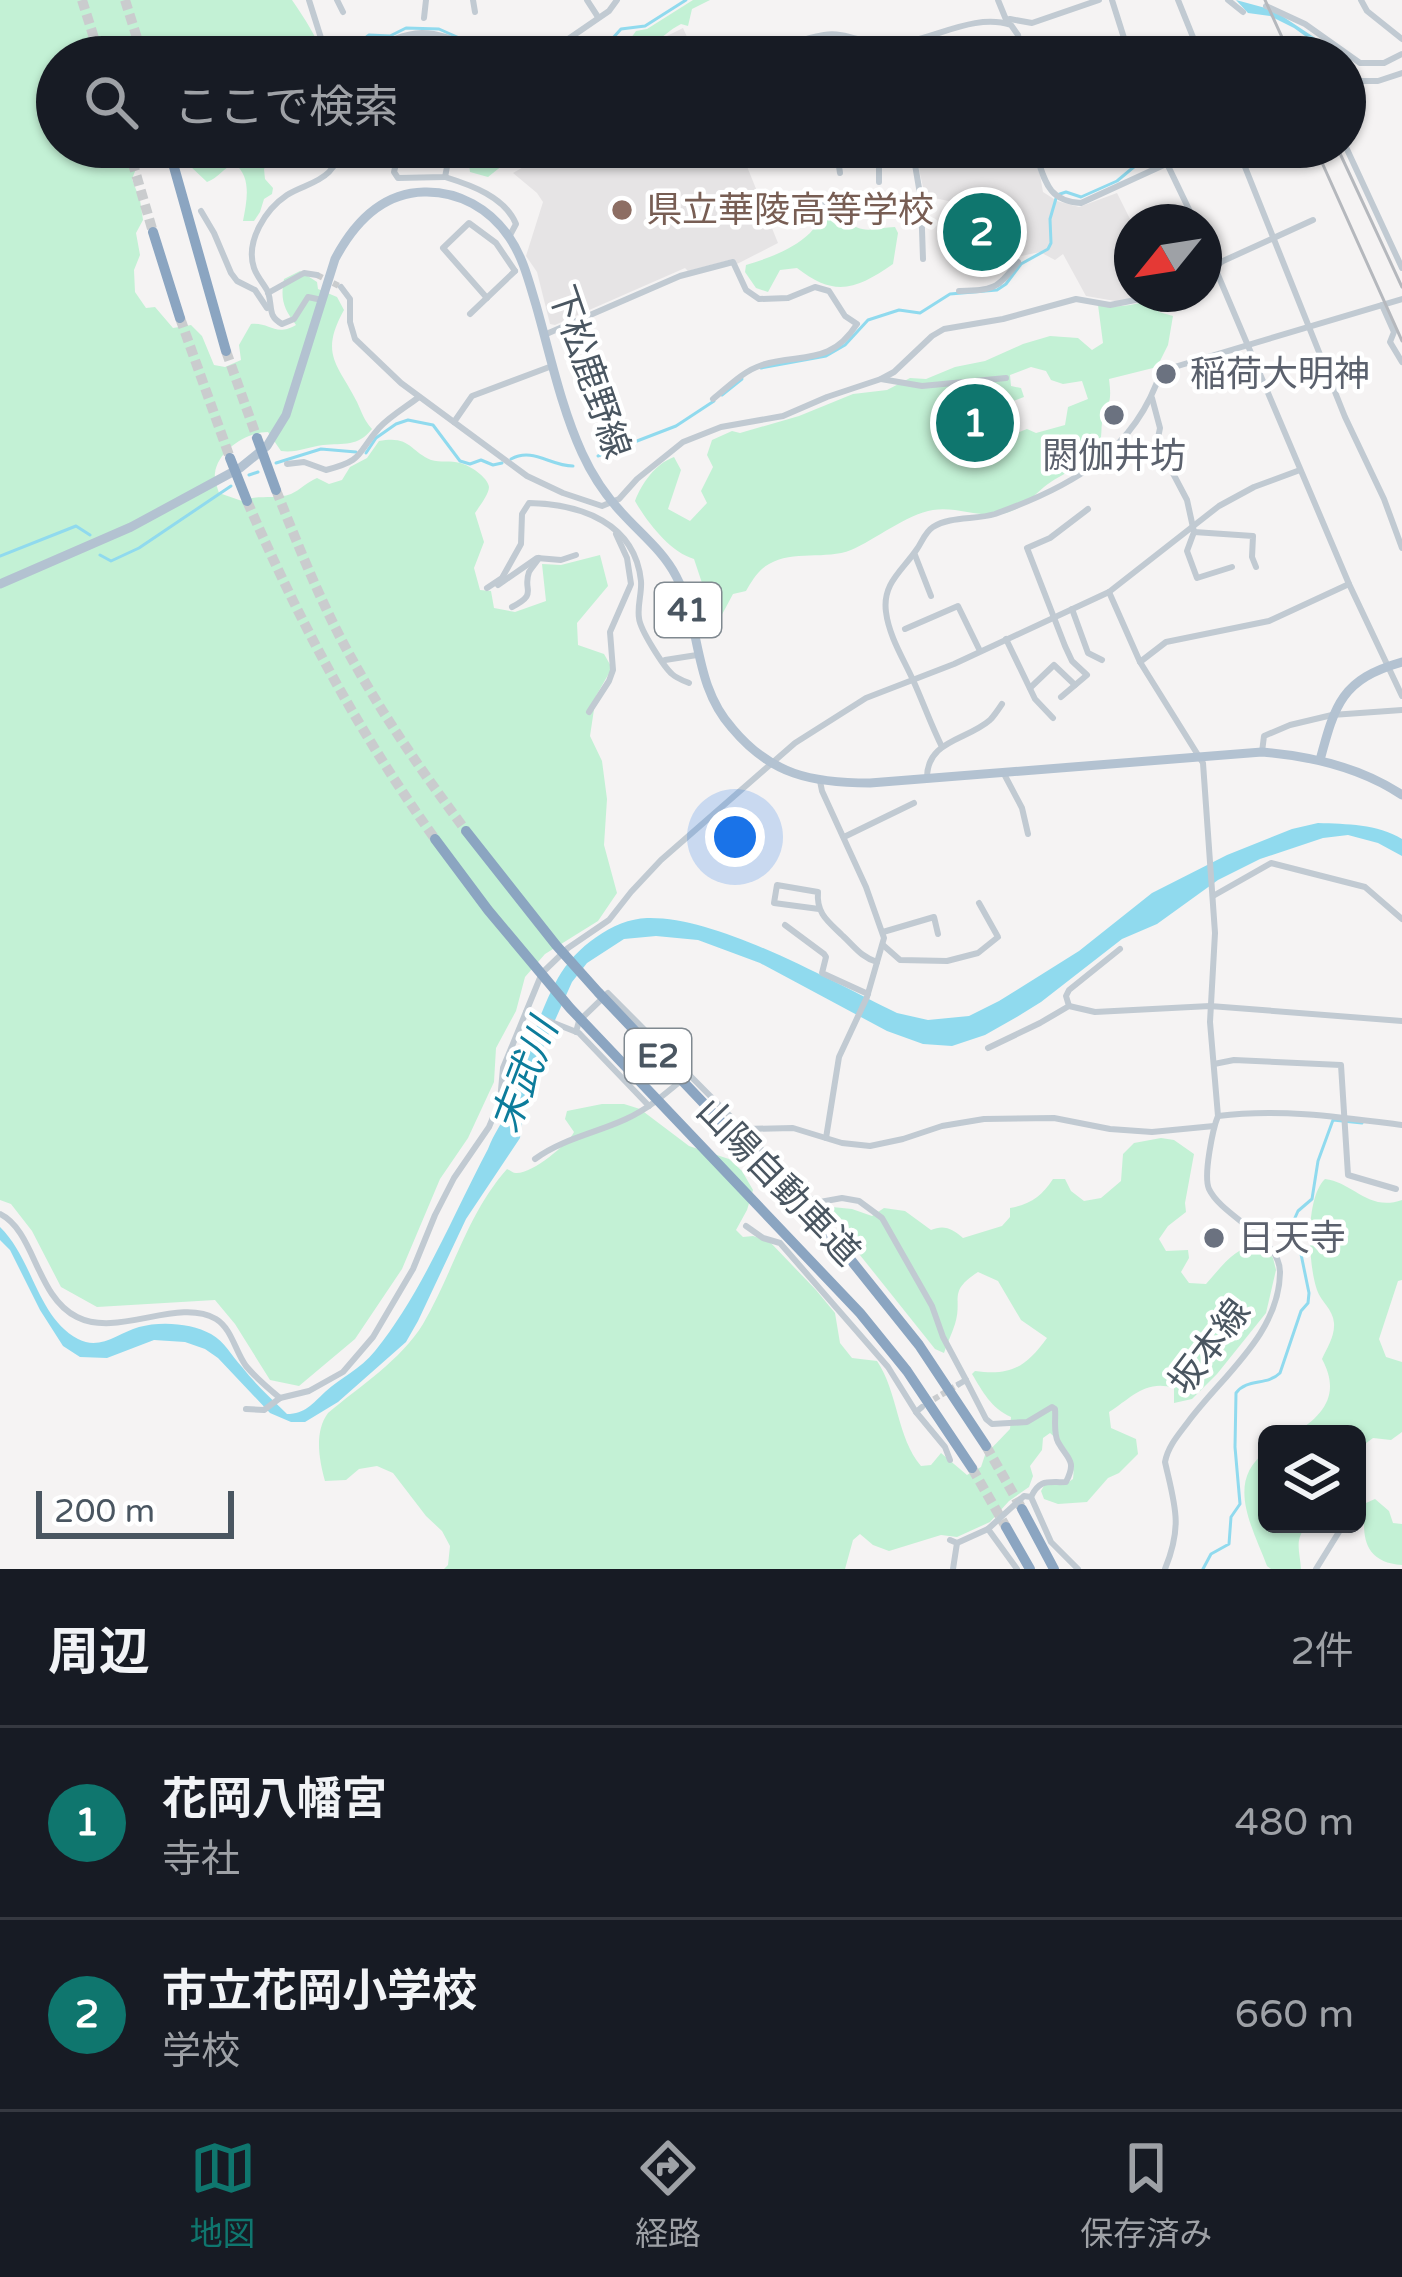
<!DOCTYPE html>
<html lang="ja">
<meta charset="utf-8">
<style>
body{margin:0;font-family:"Varela Round","Noto Sans JP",sans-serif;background:#242831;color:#f1f3f6}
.controls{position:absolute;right:36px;bottom:36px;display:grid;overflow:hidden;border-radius:18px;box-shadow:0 3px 9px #0004}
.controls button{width:108px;height:108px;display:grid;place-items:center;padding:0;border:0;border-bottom:3px solid #363941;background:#171b24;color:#f1f3f6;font:60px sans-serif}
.compass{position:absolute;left:1114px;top:204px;width:108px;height:108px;border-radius:50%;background:#171b24;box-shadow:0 3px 9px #0004;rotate:240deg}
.scale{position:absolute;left:36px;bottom:30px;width:198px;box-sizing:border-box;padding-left:12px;border:6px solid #4a5661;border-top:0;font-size:33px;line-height:42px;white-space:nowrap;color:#4a5661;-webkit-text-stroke:9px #fff;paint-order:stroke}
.you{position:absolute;left:735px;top:837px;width:42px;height:42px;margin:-30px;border:9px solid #fff;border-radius:50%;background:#1a73e8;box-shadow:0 0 0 18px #1a73e833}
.badge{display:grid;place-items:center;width:78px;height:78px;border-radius:50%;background:#0f766e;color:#fff;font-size:39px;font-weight:700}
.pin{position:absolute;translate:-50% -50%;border:6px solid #fff;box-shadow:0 3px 12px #0006}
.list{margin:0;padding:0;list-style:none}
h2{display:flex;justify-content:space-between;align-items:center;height:156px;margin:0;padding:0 48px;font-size:51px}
h2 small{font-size:39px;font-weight:400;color:#9ea1a6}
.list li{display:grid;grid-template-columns:78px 1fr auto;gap:36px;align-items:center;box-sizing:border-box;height:192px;padding:0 48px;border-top:3px solid #363941}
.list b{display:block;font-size:45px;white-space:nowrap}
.list p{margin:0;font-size:39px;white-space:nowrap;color:#9ea1a6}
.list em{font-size:39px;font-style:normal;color:#9ea1a6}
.icon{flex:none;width:66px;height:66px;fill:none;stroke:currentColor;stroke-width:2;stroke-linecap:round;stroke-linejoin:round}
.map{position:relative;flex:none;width:1402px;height:1569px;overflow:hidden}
.search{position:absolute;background:#171b24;box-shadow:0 3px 9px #0004;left:36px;right:36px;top:36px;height:132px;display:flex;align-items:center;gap:30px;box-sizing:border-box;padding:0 42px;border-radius:66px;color:#9ea1a6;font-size:45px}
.sheet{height:540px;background:#171b24}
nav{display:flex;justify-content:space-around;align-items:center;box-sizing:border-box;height:168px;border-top:3px solid #363941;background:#171b24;font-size:33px;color:#9ea1a6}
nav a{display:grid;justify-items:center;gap:6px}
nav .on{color:#0f766e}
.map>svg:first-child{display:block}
</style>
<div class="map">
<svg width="1402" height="1569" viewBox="0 0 1402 1569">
<rect width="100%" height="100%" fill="#f5f3f3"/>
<g fill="#e6e4e5">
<polygon points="683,28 696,57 631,57 637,51 657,45 665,37"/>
<polygon points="558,147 772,147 746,164 778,243 737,264 733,259 688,271 685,268 555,325 550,324 537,272 526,256 543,202 537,193 513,173"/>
<polygon points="914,147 1030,147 1040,175 1043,192 1057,201 1079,207 1117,193 1132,223 1132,294 1153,294 1121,302 1086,296 1063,254 1055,260 1040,252 975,266 961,209 953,202 925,196"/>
</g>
<g fill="#c3f1d5" fill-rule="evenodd">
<path d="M0 0H292C305 19 316 36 324 57H57V147H155L139 161 132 179 140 200 143 220 136 233 140 255 134 270 135 292 146 308 155 307 173 328 191 325 202 336 214 365 225 367 241 360 239 345 251 324C270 322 275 337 296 325 284 309 280 300 284 279L300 271 317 282 318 289 337 297 344 310C319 355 338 364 357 402 362 413 364 420 372 429 358 447 344 443 323 445 308 447 297 453 281 451L268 432C247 432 218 450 215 473 214 479 217 487 219 493L242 501C258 494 274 500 291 494 300 490 307 482 317 478L329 484 342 480 350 467 367 458 379 441C410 435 410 451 431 460 440 463 451 460 460 463 469 465 488 477 489 487 489 494 479 507 475 513L484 542 474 568 480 590 491 591 494 608 515 612 546 601 542 564 561 565 600 555 608 586 577 623 578 645 604 654 612 668 596 696 590 736 602 761 607 799 604 845 617 893 598 921 545 954 525 977 516 1011 496 1048 494 1082 468 1138 440 1179 402 1269 355 1339 299 1386 270 1380 235 1324 215 1300 97 1307 61 1287 32 1231 11 1204 0 1200Z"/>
<path d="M693 0H710L692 9 688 26 681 24C669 30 660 40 650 45 640 50 635 49 626 57H595C613 50 624 49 636 31L647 29Z"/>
<polygon points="835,38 877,49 909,50 942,57 782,57 803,44"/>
<path d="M183 147H288L272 158 264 169 265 179 273 188 272 194 264 199 260 212 254 221H243C247 200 252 177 234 163 223 169 218 178 207 182L189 165Z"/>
<polygon points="482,147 512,147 503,165 488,177 470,172 469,164"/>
<path d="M831 212C840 216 847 224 856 227 868 233 881 227 895 227L898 233 893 264C857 289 835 298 797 268L780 270 768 292 756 288 745 272 746 265C769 258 792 250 810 233 819 224 818 217 831 212Z"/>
<path d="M1157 298 1159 312 1173 316 1168 345 1157 367 1109 379C1112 402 1109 401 1102 423 1101 429 1102 435 1100 441 1091 465 1061 473 1044 487 1032 497 1022 509 1006 513 981 519 957 506 933 510 907 514 875 540 851 550 826 560 793 550 769 564 758 570 752 581 746 591L733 594 718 622 708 625 704 620 703 586 694 559C670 552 647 522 635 501 642 483 655 464 674 457L681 470 668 509 690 521 707 503 701 491 713 467 707 455 712 440 732 431 740 433 799 416 853 394 887 390 910 378 926 379 955 367 985 361 1023 344 1050 336 1078 338 1092 350 1103 343 1098 305C1119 309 1137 304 1157 298ZM1031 367 1046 371 1051 380 1063 384 1082 381 1088 399 1068 407 1065 425 1036 433 1027 429C995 441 984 455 945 454L944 447 953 435 952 419 957 413 1000 400 1005 404 1024 397 1021 388 1011 386 1010 375Z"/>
<path d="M602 1104H624L640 1109 689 1146 729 1159 742 1171 753 1190 747 1210 736 1230 743 1237 753 1236 769 1241 816 1290 835 1313 840 1343 852 1358 877 1361C898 1392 897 1438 921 1466L931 1465 941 1453 967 1475 981 1467 985 1455 1010 1429 1011 1417C991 1408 983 1392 972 1374L975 1371C1011 1376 1026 1367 1047 1338L1021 1320 998 1281 978 1272C947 1292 963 1298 955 1324 952 1334 947 1343 944 1353L935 1349 828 1215 832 1207 852 1209 872 1216 884 1208 905 1211 931 1230C944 1224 953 1229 963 1238L1002 1226 1010 1217V1208C1031 1204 1041 1197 1053 1179H1065L1071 1191 1084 1201 1101 1198 1121 1181 1123 1154 1134 1143 1161 1138 1174 1140 1194 1154 1185 1203 1186 1212 1168 1226 1159 1239 1166 1251 1188 1250 1189 1258 1181 1272 1189 1283 1206 1284C1222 1266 1235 1247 1260 1243L1273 1258 1276 1270 1266 1313 1217 1374 1192 1399 1174 1403V1388C1146 1379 1131 1398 1109 1412L1111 1428 1136 1439 1138 1454 1119 1473 1108 1478 1087 1502 1058 1504 1044 1499 1041 1491 1045 1484 1064 1485 1073 1479C1076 1458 1066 1447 1050 1433L1043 1438 1042 1450 1030 1466 1033 1476 1029 1487 1009 1501 990 1522 957 1537 941 1535 889 1551 873 1545 860 1534 853 1540 845 1569H444L448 1565 450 1546 442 1531 426 1516 393 1473 377 1466 359 1469 346 1480 325 1481C319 1459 314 1432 328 1413 360 1386 401 1360 423 1324 453 1273 467 1214 507 1169 510 1170 513 1173 516 1173 532 1174 568 1144 574 1132L565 1119 567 1111Z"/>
<path d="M1325 1179C1353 1182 1368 1212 1402 1200V1280L1398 1281 1379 1339 1386 1357 1402 1362V1432L1391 1440 1373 1438 1357 1450V1434H1294C1324 1415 1341 1394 1322 1359 1327 1348 1335 1336 1334 1323 1333 1309 1321 1302 1317 1290 1308 1264 1305 1198 1325 1179Z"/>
<path d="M1267 1451V1524H1309C1293 1538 1300 1551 1301 1569H1271L1267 1566C1253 1528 1224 1481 1267 1451Z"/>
<path d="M1375 1499 1389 1511 1393 1523 1402 1524V1565C1363 1562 1361 1535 1366 1503Z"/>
</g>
<g fill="#90daee">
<polygon points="1236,0 1273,10 1344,57 1334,57 1294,28 1270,16 1248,13"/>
<path d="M1318 823C1347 824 1377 824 1402 839V856L1378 843 1348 835 1323 838 1260 859 1218 880 1157 924 1122 939 1041 1002 1015 1018 985 1035 952 1046 923 1044 887 1031 760 963 698 940 656 936 624 939 587 963 572 982 544 1045 537 1079 523 1110 520 1138 466 1219 418 1321 406 1342 338 1402 305 1422H291L270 1413 218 1358 205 1349 185 1342 154 1340 107 1358 80 1357 63 1346 40 1310 10 1250 0 1240V1227C33 1259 37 1317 78 1339 100 1351 118 1333 139 1327 160 1321 192 1323 211 1334 225 1342 231 1355 242 1367 255 1384 272 1399 287 1414 305 1414 312 1404 325 1392 341 1377 360 1370 375 1351 422 1293 453 1215 488 1149 494 1133 503 1122 509 1107 525 1065 536 1017 558 978 575 948 613 919 647 918 719 916 830 981 897 1013L928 1020 969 1016 999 1001 1079 951 1152 893 1227 855 1292 829Z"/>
</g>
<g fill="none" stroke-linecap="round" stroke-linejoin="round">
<g stroke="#90daee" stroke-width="3">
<polyline points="346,57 348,52 369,35 390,36 406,28 439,29 502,57"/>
<polyline points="589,57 604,48 621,29 645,26 686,0"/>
<polyline points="1345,83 1356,71"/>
<polyline points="321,165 335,147"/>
<polyline points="761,368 826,356 845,345 868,320 899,310 920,313 950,294 997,290 1006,284 1021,264 1048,249 1051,243 1050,219 1057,195 1066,192 1081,197 1117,181 1141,161 1174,156 1190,147"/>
<polyline points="722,395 742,379"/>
<polyline points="366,453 376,438 396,424 408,420 433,425 460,461 470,464 481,460 493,465 502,463"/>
<polyline points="598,456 676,426 714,401"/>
<path d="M511 459C533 447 550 466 573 466"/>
<polyline points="276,463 321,449 356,452"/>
<polyline points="249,475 258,472"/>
<polyline points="100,555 111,561 139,548 231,486"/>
<polyline points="0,556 76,526 90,535"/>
<path d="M1203 1569 1211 1554 1229 1544 1231 1517 1240 1504 1235 1447 1236 1393C1247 1378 1267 1386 1280 1373L1301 1311 1308 1303 1309 1293 1294 1220 1298 1211 1312 1199 1318 1161 1333 1120 1362 1123"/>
</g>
<g stroke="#caccce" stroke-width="6" stroke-dasharray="6 3" stroke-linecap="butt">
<polyline points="317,275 341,287"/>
<polyline points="926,1404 959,1384"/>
</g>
<g stroke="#caccce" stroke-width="10" stroke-dasharray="10 5" stroke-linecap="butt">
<polyline points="82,0 100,57"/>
<polyline points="125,0 143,57"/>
<polyline points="128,147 153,232"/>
<polyline points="180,318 230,458"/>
<polyline points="226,351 257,438"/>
<path d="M276 490C300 550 324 611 357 668 389 725 427 778 466 831"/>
<path d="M247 501C301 625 356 728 435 839"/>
<polyline points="986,1446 1022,1509"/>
<polyline points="972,1468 1006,1527"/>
</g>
<g stroke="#c1cad2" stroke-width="6">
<polyline points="309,0 327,57"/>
<polyline points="337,0 343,12"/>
<polyline points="473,0 475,12"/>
<polyline points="587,0 598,17"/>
<polyline points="998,0 1007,22"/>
<polyline points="1112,0 1130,57"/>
<polyline points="1178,0 1201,57"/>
<polyline points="1228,0 1243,12"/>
<polyline points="1361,0 1367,11 1402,39"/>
<polyline points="1266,6 1305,24 1360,63 1384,63 1402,54"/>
<polyline points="424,18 426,0"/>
<polyline points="1006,20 1010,19 1032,23 1099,0"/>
<path d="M358 57C424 21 428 29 494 57"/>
<polyline points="542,57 609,11 617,0"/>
<path d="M772 57C787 45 805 38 824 35 847 31 866 46 890 44 929 43 972 12 1011 25L1018 35 1023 57"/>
<polyline points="1345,88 1356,81 1378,81 1402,73"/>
<polyline points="1345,145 1402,268"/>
<polyline points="400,147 394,172 398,178 445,177 451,147"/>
<polyline points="912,147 921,200 923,259"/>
<path d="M1033 147C1045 176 1044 201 1081 203L1166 164"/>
<polyline points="1159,147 1195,222"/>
<polyline points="1237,147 1345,417 1384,499 1402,548"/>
<polyline points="840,173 839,166 850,153 911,152"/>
<path d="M445 177C471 185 505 197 516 224L509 237"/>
<polyline points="879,182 879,153"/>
<polyline points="201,211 214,233 231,273 237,281 255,290 267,308"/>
<polyline points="796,218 830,199 848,193 875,201 921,200"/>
<polyline points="1204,242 1349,584 1402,696"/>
<polyline points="1204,274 1223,261 1313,220"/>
<polyline points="341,287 350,299 350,322 355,339 401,383 527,476 563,493 602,506 619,499 637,479 683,442 721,427 783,416 827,397 881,379 894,372 932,336 944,329 1003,319 1076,299 1110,305 1166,294"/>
<path d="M959 291C993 290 997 290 1018 262"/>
<polyline points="268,293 304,273 317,275"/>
<polyline points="487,298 443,248 469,223 496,243 515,271"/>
<path d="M322 300 308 297 294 319 282 324C267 316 273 307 268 292 264 284 257 277 254 268 245 241 266 209 287 195 301 186 317 184 329 172 336 165 339 156 342 147"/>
<polyline points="1382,305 1394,332 1390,342 1402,362"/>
<polyline points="470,314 515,271"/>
<path d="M544 335 680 276 733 262 746 290 759 299 788 298 815 287 829 291 845 316 857 324C830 366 802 353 762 365 743 371 728 387 713 399"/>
<polyline points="881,379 922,386 1006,378"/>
<polyline points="1152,398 1160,428 1157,443 1187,500 1194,532 1187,551 1197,578 1232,567"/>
<polyline points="454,422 472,396 552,366"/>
<path d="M287 464 304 462 326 470C365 460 356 454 379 428 390 416 406 407 419 397"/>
<polyline points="1194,532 1253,536 1252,557 1256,567"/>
<polyline points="915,555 931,596"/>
<polyline points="498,585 537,558 561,560 576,555"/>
<path d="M487 588 502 578 521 544 522 514 529 503C581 504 635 523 641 581 642 593 637 606 639 618 640 630 664 667 672 674 676 678 684 681 689 683"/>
<path d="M1109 592 1140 662 1203 763 1215 933 1210 1022 1218 1116C1213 1128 1203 1176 1209 1189 1222 1217 1281 1238 1280 1273 1279 1334 1222 1376 1188 1422 1179 1434 1168 1446 1165 1462 1175 1506 1183 1525 1165 1569"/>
<path d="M512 607C539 593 522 591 529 572 532 567 536 563 539 558"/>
<polyline points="1072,609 1088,653 1102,660"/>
<polyline points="905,629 958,606 980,651"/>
<polyline points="1006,639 1035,699 1053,718"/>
<polyline points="665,660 697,655"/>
<polyline points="1140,662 1166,642 1269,621 1349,584"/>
<polyline points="1030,688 1054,665 1075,685"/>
<polyline points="1061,697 1087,675 1072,661 1065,646 1027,548 1050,538 1088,509"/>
<polyline points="589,712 609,681 613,670 610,632 631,584 627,558 616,534"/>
<path d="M942 747C931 725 923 702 913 680 903 658 889 636 886 612 882 583 903 570 917 549 922 542 925 532 933 527 950 516 975 520 995 514 1071 487 1135 452 1161 371L1402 299"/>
<polyline points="1262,752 1264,736 1290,725 1332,715 1402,710"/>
<polyline points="1003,772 1022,808 1028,834"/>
<path d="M927 778C927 740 966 741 990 720 992 718 1000 707 1002 704"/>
<polyline points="820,781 822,791 866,887 884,938 867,997 839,1057 826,1138"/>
<polyline points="844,837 914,803"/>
<polyline points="1213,896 1271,863 1365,887 1402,919"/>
<path d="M819 909 774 903 777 885 818 892C816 914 829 922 843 936 855 947 861 957 877 962"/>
<polyline points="785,925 824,954 826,957 822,973 868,994"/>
<polyline points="883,932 934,917 938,934"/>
<polyline points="883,945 900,960 947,961 978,953 998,937 979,903"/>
<polyline points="1069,1006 1066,996 1069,990 1120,949"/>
<polyline points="526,1012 579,1033 649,1106"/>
<polyline points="576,1032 579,1021 608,993 743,1129 804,1196 820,1202 842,1198 859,1201 882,1218 932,1306 943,1337 966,1380"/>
<polyline points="988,1048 1040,1023 1069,1006 1095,1012 1210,1006 1402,1021"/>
<polyline points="1214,1064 1234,1060 1341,1065 1348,1175 1396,1189"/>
<path d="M1218 1116C1279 1108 1341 1117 1402 1125"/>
<polyline points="745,1129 793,1128 842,1143 870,1146 903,1139 942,1126 984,1119 1054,1118 1110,1129 1152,1132 1214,1126"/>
<path d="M535 1159C562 1139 596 1133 626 1119 648 1109 665 1094 683 1079"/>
<path d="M0 1214C35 1231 36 1297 77 1317 118 1338 178 1297 216 1319 232 1329 235 1351 246 1366 256 1378 268 1388 280 1398"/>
<polyline points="746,1226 763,1238 780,1243 888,1367 916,1412"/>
<path d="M959 1384 966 1380 986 1419 992 1424 1027 1422 1052 1407 1055 1409C1056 1419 1053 1432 1058 1442 1068 1460 1077 1460 1066 1482 1049 1483 1040 1478 1031 1497"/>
<polyline points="922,1407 916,1412 945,1447 950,1460"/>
<polyline points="246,1409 264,1410 280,1398 309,1391 343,1372 373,1337 413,1269 435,1215 454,1178 489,1127 500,1101 503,1068 542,973 568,948 609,920 631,892 661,860 795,743 866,698 954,664 1109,592 1219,506 1254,487 1300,470"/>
<polyline points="988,1529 1017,1569"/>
<polyline points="950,1540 957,1543 953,1569"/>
<polyline points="957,1543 988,1529 1024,1496 1031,1497 1051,1542 1078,1569"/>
<polyline points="1316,1569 1342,1527"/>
</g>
<g stroke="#b3c2d1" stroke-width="9">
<path d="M0 584 131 527 240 468 267 446 286 415 335 259C354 223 381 193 424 192 459 191 490 209 509 237 523 257 529 282 536 305 550 354 561 407 582 453 592 475 606 496 622 513 641 534 663 551 676 576 702 625 692 683 732 728 771 775 812 783 870 783L1262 752C1312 756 1360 767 1402 795"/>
<path d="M1320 760C1335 704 1342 679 1402 662"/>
</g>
<g stroke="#8ba5c1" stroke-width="10">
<polyline points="172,160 226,351"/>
<polyline points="153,232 180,318"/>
<polyline points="257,438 276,490"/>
<polyline points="230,458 247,501"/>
<polyline points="466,831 556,945 598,992 842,1249 919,1345 986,1446"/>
<polyline points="435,839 488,910 570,1008 860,1313 907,1371 972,1468"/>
<polyline points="1022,1509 1054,1569"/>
<polyline points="1006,1527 1030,1569"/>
</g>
<g stroke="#b5b8bd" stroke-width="3">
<polyline points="1265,0 1291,57"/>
<polyline points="1315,147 1402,341"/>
<polyline points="1337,147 1402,287"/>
</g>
</g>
<circle fill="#8d6e63" stroke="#fff" stroke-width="4.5" cx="622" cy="210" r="12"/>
<g fill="#6b7280" stroke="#fff" stroke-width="4.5">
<circle cx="1166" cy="374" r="12"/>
<circle cx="1114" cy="415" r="12"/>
<circle cx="1214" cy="1238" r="12"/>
</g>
<g text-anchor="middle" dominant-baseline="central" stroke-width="9" stroke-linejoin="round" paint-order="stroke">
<g fill="#fff" stroke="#808990" stroke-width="3">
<rect x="655" y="583" width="66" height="54" rx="9"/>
<rect x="625" y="1029" width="66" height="54" rx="9"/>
</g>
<g font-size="33" font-weight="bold" fill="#4a5661">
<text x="688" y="610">41</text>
<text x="658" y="1056">E2</text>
</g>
<g font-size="36" fill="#785e54" stroke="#fff" text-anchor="start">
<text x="646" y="210">県立華陵高等学校</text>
</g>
<g font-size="36" fill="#4a5661" stroke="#fff">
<text transform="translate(589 372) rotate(71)">下松鹿野線</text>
<text transform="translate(778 1182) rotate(46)">山陽自動車道</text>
<text transform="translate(1210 1347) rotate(-53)">坂本線</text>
</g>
<g font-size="36" fill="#5b616d" stroke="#fff" text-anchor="start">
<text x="1190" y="374">稲荷大明神</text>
<text x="1114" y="456" text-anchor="middle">閼伽井坊</text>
<text x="1238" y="1238">日天寺</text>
</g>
<g font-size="39" font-style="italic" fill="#0c7c9b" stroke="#fff">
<text transform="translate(525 1076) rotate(-69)">末武川</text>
</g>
</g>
</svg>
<div class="controls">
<button><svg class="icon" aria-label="layers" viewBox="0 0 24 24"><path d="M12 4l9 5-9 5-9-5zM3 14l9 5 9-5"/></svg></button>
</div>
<svg class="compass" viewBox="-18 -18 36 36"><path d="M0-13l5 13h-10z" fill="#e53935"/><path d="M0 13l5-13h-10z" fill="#9ea1a6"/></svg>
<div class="scale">200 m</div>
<div class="you"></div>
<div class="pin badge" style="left:975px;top:423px">1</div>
<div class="pin badge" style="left:982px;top:232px">2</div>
<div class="search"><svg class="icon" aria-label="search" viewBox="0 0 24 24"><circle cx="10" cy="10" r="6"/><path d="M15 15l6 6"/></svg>ここで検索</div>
</div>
<section class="sheet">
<h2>周辺<small>2件</small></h2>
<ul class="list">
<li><span class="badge">1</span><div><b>花岡八幡宮</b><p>寺社</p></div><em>480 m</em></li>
<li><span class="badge">2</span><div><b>市立花岡小学校</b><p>学校</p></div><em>660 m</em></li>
</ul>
</section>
<nav>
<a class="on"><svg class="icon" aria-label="map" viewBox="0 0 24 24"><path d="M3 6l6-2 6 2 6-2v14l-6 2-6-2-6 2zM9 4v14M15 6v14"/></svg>地図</a>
<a><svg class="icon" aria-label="directions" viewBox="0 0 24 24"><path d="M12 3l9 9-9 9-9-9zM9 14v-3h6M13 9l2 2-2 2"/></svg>経路</a>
<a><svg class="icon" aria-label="saved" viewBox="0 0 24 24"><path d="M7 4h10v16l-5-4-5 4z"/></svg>保存済み</a>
</nav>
